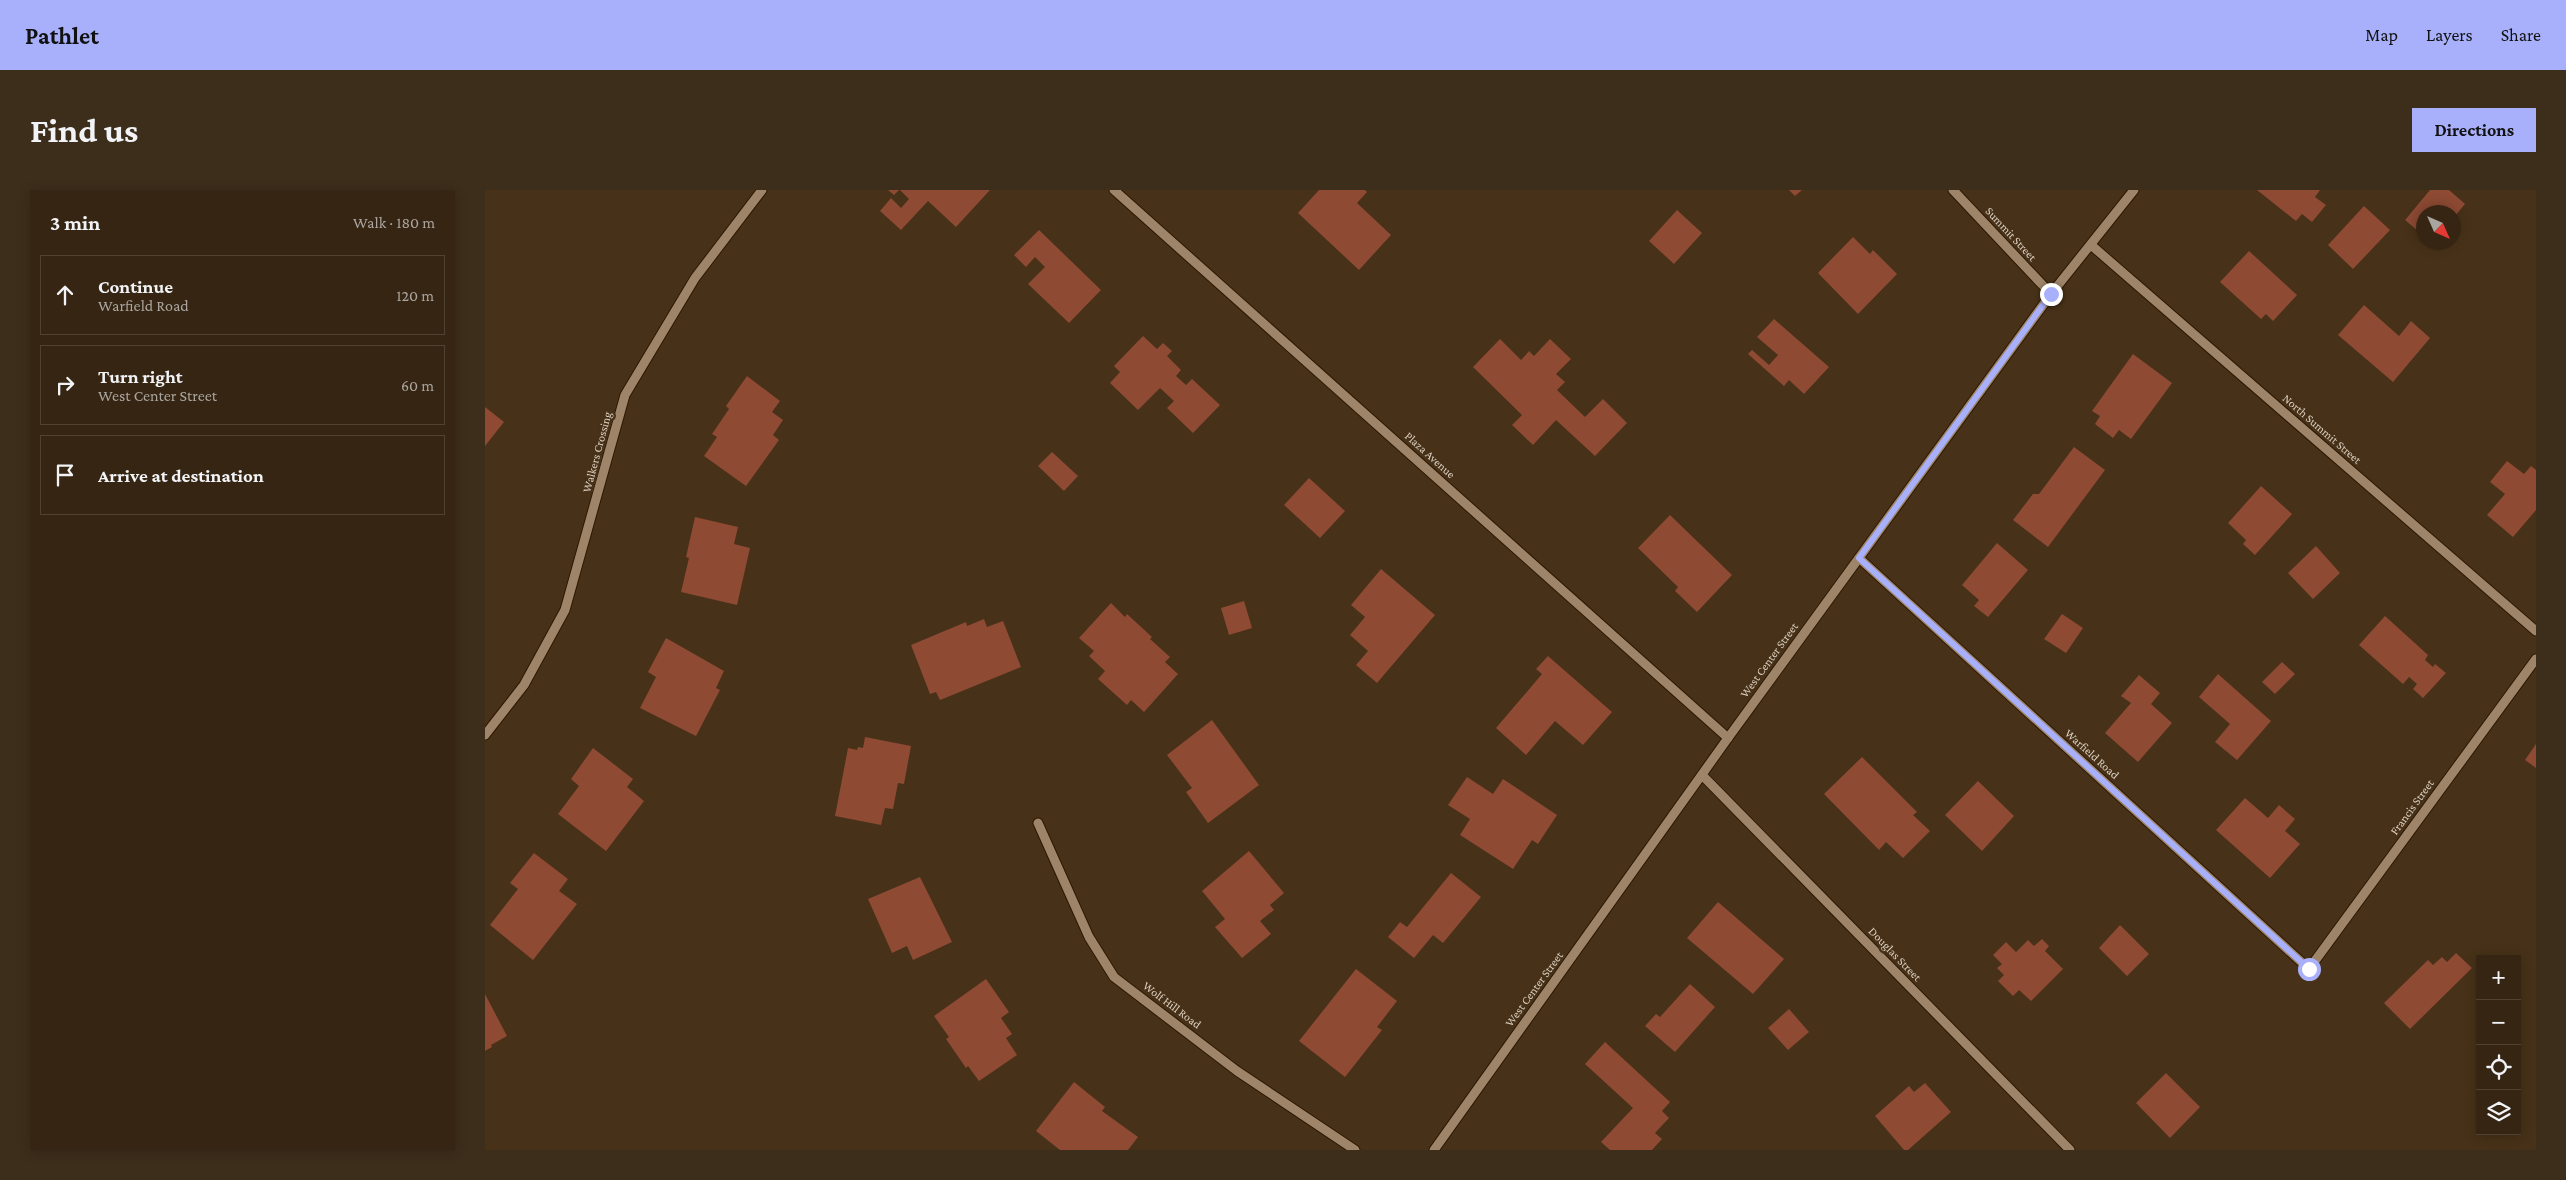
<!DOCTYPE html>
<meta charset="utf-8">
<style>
body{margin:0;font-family:"Crimson Pro",serif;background:#3d2d1b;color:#f1f3f6}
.controls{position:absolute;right:15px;bottom:15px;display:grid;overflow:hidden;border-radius:0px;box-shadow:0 2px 12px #0003}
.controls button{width:45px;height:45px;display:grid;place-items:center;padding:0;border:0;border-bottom:1px solid #4f4232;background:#352512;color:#f1f3f6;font:25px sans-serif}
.compass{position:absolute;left:1931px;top:15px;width:45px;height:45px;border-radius:50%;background:#352512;box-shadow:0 2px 12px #0003;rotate:135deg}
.stop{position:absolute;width:15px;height:15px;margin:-11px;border:4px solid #a8b0fc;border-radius:50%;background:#fff}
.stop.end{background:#a8b0fc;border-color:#fff;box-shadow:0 1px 5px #0008}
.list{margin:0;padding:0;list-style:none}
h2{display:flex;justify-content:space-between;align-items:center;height:65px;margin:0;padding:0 20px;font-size:21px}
h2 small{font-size:16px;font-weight:400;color:#aaa59f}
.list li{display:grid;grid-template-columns:32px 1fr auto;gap:15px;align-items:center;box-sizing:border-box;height:80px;margin:0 10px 10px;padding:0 10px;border:1px solid #4f4232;border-radius:0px}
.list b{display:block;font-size:19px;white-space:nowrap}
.list p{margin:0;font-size:16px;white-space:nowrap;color:#aaa59f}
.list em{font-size:16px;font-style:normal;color:#aaa59f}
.icon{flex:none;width:28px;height:28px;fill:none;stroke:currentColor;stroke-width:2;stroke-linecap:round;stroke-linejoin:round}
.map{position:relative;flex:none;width:2051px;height:960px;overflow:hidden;border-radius:0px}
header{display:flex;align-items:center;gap:30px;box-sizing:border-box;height:70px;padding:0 25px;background:#a8b0fc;color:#111}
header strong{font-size:24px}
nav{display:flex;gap:28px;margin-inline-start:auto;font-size:18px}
.intro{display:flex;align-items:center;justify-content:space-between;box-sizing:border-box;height:120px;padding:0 30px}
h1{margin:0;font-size:35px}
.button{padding:12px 22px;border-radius:0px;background:#a8b0fc;color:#111;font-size:18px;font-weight:700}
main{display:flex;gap:30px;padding:0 30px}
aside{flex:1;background:#352512;border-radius:0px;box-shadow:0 2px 12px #0003}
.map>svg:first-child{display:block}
</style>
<header>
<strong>Pathlet</strong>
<nav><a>Map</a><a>Layers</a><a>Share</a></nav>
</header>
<div class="intro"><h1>Find us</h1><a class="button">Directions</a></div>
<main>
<aside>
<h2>3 min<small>Walk · 180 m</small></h2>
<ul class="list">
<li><svg class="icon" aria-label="ahead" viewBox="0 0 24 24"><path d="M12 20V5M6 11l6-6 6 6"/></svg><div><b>Continue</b><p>Warfield Road</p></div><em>120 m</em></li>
<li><svg class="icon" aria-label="right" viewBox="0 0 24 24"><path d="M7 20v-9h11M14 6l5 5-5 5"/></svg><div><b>Turn right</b><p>West Center Street</p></div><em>60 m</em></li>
<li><svg class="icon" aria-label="arrive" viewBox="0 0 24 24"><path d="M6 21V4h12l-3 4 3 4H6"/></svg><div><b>Arrive at destination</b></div></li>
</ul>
</aside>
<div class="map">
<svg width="2051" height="960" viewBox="0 0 2051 960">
<rect width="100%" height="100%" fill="#473118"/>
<g fill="#8e4a33">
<polygon points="403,0 414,0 409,5"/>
<polygon points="415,0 505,0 471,37 443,11 416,40 395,21 406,8 416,18 424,9"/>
<polygon points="834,0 880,0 882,2 872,13 906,45 874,80 813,23"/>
<polygon points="1304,0 1317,0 1310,6"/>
<polygon points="1772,0 1835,0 1830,7 1841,15 1827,32 1817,24 1811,31"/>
<polygon points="1945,0 1964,0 1980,14 1969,27 1969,22 1939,22 1939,46 1920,30"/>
<polygon points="1879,16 1905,40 1868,79 1843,55"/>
<polygon points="1192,20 1217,43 1189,74 1164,51"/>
<polygon points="554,40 616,100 584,133 543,94 560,77 550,67 541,77 529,65"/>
<polygon points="1368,47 1385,64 1388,60 1412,84 1373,124 1333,83"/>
<polygon points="1764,61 1812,105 1788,131 1781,124 1776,129 1735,92"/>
<polygon points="1879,115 1914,146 1926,131 1945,148 1908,192 1853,145"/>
<polygon points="1289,129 1344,177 1319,204 1304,190 1299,196 1263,164 1267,160 1284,175 1293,165 1272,147"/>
<polygon points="658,146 672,159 678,153 687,161 682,166 696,180 691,186 701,195 707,189 735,215 708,243 682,218 689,211 675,198 653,220 625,193 635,182 629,176"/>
<polygon points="1015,149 1036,170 1044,161 1049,166 1065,149 1086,169 1071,184 1080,192 1072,200 1100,227 1118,209 1142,233 1110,266 1071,230 1048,255 1027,235 1037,225 988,177"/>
<polygon points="1648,164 1687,193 1646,249 1634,240 1628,248 1610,234 1615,226 1607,221"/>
<polygon points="262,186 295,211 287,222 298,230 288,245 294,250 261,296 219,266 232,247 227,244 244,219 241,216"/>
<polygon points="0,217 19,232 0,256"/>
<polygon points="1589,257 1620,280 1563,357 1528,330 1548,304 1554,304"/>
<polygon points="567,262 593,286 579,301 553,276"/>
<polygon points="2022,271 2039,284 2046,276 2051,280 2051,320 2028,347 2002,325 2020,304 2005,292"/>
<polygon points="824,288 860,321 835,348 799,315"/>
<polygon points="1776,296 1807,324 1770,365 1758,354 1761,350 1743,333"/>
<polygon points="1185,325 1247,385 1212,422 1190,401 1193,397 1153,358"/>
<polygon points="210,327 253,337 249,354 265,358 252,415 196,402 204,368 201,367"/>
<polygon points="1512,353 1543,380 1503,427 1489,416 1494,410 1477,395"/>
<polygon points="1831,356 1855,383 1828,409 1803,383"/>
<polygon points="896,379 950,425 892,493 871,475 883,461 865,445 880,427 866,415"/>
<polygon points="759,411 767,438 744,445 736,418"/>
<polygon points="626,413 640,427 642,424 667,447 665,449 685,467 680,472 693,484 659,522 646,510 642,515 613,489 620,481 604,466 609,461 594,448"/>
<polygon points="1577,424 1598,438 1581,463 1559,449"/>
<polygon points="1900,426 1943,465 1940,470 1948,477 1950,474 1961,483 1938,508 1928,499 1932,494 1924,487 1918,494 1874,455"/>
<polygon points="499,429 502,437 518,431 536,477 455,510 451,502 445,504 426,455 481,432 482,436"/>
<polygon points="181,448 239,481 231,498 235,500 211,546 155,518 171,487 163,482"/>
<polygon points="1063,466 1127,522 1098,555 1070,531 1041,565 1011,538 1057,484 1051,479"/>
<polygon points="1797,472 1810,484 1790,504 1777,492"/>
<polygon points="1733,484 1786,531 1752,570 1730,552 1745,534 1714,507"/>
<polygon points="1654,485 1675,503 1666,514 1687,533 1653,572 1620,543 1646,513 1636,506"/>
<polygon points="727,530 774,595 723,633 701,602 707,598 682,565"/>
<polygon points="380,547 426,556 419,594 413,593 408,619 400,618 396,635 350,626 363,558 372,560 373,557 378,558"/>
<polygon points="2051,554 2051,578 2040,570"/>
<polygon points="108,558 148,589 142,597 159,611 121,661 73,624 94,596 86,589"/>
<polygon points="1377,567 1432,622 1428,625 1445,641 1418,668 1401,652 1394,660 1339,604"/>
<polygon points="982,587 1008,604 1018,589 1072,625 1053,654 1047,650 1028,679 975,645 985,629 963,615"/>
<polygon points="1493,591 1529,626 1497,661 1460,625"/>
<polygon points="1760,608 1783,628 1794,615 1810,629 1800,641 1815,654 1785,688 1731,640"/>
<polygon points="764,661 799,703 785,715 789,720 775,731 786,744 757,768 730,737 740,729 717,701"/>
<polygon points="49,663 83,689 74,701 92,714 48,770 5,735 33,699 25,693"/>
<polygon points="966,683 996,707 958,753 948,745 929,768 903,747 915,732 922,737"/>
<polygon points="435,687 467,752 428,770 422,756 407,763 383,709"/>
<polygon points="1233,712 1299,769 1268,804 1202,748"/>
<polygon points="1635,735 1664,764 1642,786 1614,758"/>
<polygon points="1557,749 1564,756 1560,761 1578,779 1546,811 1534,800 1528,806 1513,791 1519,785 1512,778 1517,774 1508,765 1521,752 1531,762 1543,750 1549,756"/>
<polygon points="1971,763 1987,778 1925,839 1899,813 1943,770 1948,775 1957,767 1962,772"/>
<polygon points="871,779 912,811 892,837 897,840 860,887 814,851"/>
<polygon points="501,789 524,822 516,828 527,844 521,848 532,865 494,891 483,876 481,878 461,849 464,847 449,826"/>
<polygon points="1205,794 1230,817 1190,862 1160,836 1171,824 1175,827"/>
<polygon points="0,804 22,846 6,855 7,857 0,861"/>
<polygon points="1304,819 1324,842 1303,860 1283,838"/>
<polygon points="1120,852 1185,912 1177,921 1184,928 1170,943 1177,949 1167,960 1125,960 1116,952 1148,918 1100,874"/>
<polygon points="1681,883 1715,917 1685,948 1651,913"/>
<polygon points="589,892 620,917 617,921 653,947 643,960 575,960 551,941"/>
<polygon points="1440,893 1466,922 1423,960 1419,960 1390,926 1424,896 1429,902"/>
</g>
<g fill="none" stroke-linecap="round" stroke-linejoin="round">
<defs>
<g id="minor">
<polyline points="629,0 1243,548"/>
<polyline points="1468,0 1566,104"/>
<polyline points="1606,55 2051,441"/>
<polyline points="1374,368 1824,779 2051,469"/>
<polyline points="0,545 39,495 80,420 140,205 210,88 277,0"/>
<polyline points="1217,585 1585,960"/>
<polyline points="553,633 604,747 629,787 752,881 870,960"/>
<polyline points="949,960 1243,548 1566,104 1649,0"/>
</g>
</defs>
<use href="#minor" stroke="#2d1801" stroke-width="11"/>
<use href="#minor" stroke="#9e856a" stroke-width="9"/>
</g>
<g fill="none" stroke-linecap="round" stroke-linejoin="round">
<polyline stroke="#a8b0fc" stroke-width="6" points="1566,104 1374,368 1824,779"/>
</g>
<g text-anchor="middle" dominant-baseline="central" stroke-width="5" stroke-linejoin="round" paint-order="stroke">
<g font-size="12" fill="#dccfc0" stroke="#473118">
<text transform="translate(1526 44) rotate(47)">Summit Street</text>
<text transform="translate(1837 239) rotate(41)">North Summit Street</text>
<text transform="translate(112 262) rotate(-75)">Walkers Crossing</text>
<text transform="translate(945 265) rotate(42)">Plaza Avenue</text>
<text transform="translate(1284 470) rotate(-54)">West Center Street</text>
<text transform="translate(1607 564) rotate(42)">Warfield Road</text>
<text transform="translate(1927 617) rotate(-54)">Francis Street</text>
<text transform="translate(1410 764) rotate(46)">Douglas Street</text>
<text transform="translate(1049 799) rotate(-54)">West Center Street</text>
<text transform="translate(687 815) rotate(37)">Wolf Hill Road</text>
</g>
</g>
</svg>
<div class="controls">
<button>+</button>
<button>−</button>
<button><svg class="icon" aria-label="locate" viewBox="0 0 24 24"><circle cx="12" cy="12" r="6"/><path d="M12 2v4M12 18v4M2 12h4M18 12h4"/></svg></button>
<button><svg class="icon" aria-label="layers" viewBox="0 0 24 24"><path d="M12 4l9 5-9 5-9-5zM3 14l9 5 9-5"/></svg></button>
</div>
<svg class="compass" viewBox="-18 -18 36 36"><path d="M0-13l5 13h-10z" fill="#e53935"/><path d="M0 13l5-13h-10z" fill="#aaa59f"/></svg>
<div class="stop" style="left:1824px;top:779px"></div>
<div class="stop end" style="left:1566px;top:104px"></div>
</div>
</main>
